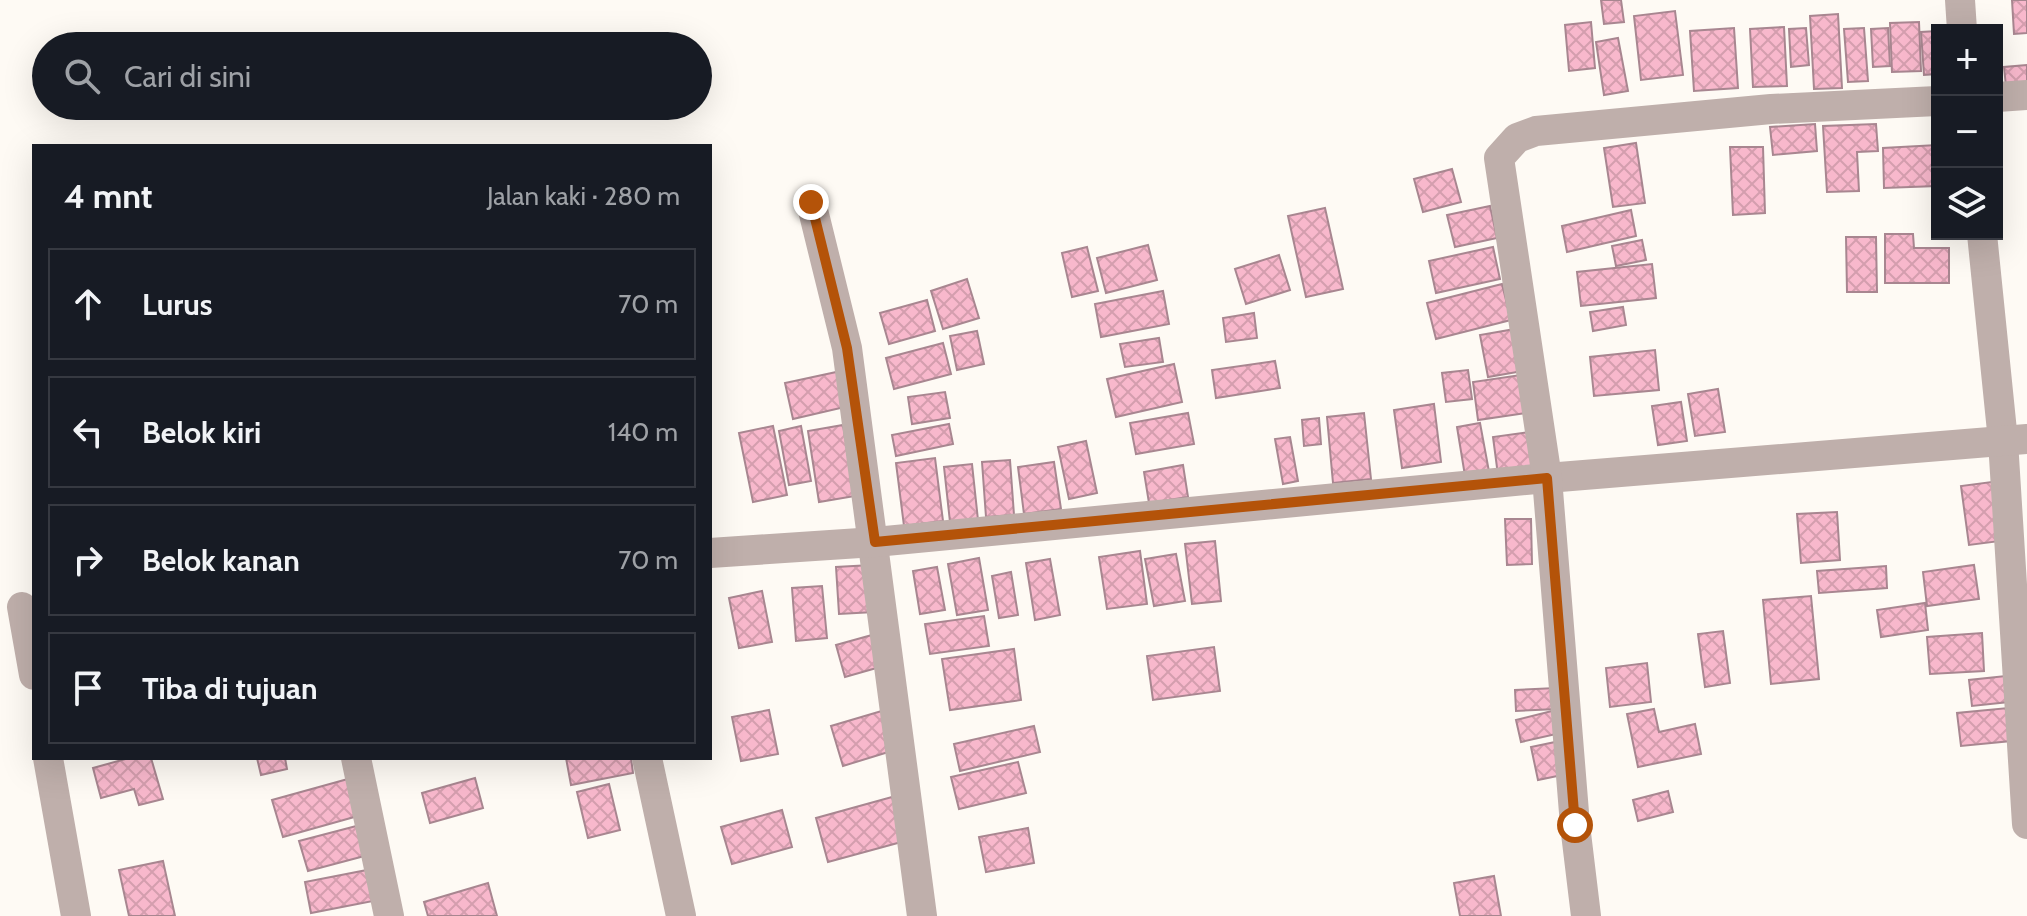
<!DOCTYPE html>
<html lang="id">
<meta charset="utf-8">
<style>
body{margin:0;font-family:Cabin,sans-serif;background:#242831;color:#f1f3f6}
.controls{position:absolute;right:24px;top:24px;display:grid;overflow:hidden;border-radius:0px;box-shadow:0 8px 32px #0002}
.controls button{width:72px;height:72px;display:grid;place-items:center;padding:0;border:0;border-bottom:2px solid #363941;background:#171b24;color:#f1f3f6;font:40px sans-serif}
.stop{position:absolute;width:24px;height:24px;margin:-18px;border:6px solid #b45309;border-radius:50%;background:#fff}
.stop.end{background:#b45309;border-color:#fff;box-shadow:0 2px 8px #0008}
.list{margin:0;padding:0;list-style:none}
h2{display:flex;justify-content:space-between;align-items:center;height:104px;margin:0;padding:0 32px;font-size:34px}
h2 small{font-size:26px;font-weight:400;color:#9ea1a6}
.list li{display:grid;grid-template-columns:52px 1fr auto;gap:24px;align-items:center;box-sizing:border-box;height:112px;margin:0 16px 16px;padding:0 16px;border:2px solid #363941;border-radius:0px}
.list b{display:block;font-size:30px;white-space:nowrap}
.list em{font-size:26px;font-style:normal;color:#9ea1a6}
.icon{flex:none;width:44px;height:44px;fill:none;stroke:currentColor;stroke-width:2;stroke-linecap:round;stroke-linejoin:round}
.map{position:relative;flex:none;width:2027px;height:916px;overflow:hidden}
.search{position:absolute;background:#171b24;box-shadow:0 8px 32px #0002;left:32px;top:32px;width:680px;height:88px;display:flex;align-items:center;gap:20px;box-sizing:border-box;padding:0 28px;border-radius:44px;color:#9ea1a6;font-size:30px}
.panel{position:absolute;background:#171b24;box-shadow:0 8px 32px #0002;left:32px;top:144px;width:680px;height:616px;border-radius:0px}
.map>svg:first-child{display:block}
</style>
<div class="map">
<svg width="2027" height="916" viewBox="0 0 2027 916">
<defs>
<pattern id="building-cross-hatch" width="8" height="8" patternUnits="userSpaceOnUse" patternTransform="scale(2)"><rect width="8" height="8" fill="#f8b8cc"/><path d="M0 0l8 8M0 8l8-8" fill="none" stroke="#d49eae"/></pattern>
</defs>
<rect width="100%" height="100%" fill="#fefaf4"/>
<g fill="url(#building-cross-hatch)" stroke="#a88690" stroke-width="2">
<polygon points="1601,0 1621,0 1624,22 1604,24"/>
<polygon points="2012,0 2027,0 2027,33 2014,34"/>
<polygon points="1675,11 1683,75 1641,80 1634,16"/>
<polygon points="1838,14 1842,88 1814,89 1810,16"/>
<polygon points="1591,22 1595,68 1569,71 1565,25"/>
<polygon points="1919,22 1921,71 1892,72 1890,23"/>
<polygon points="1784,27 1787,86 1753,87 1750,29"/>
<polygon points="1734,28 1738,88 1694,91 1690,31"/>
<polygon points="1806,28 1809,65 1791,67 1789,29"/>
<polygon points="1864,28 1868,81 1848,82 1844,29"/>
<polygon points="1888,28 1890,66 1873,67 1871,29"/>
<polygon points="1937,31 1937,74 1924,75 1921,32"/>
<polygon points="1618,38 1628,91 1604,95 1596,42"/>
<polygon points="2027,65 2027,94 2007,96 2004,67"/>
<polygon points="1815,124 1817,151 1773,155 1770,127"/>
<polygon points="1876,124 1878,151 1857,152 1859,191 1827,192 1823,126"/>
<polygon points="1636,143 1645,203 1613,207 1604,148"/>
<polygon points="1937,145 1937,186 1884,188 1883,148"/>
<polygon points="1730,147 1763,147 1765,213 1733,215"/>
<polygon points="1452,169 1461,202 1423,212 1414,179"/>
<polygon points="1490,206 1497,238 1455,247 1447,215"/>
<polygon points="1325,208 1343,289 1306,297 1288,216"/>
<polygon points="1631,210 1636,236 1567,252 1562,226"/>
<polygon points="1885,234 1913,234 1914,248 1949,248 1949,283 1885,283"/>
<polygon points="1846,237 1876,237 1877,292 1847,292"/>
<polygon points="1642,240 1646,260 1616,266 1612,246"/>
<polygon points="1148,245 1157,280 1106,293 1097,258"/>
<polygon points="1087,247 1098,291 1072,297 1062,253"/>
<polygon points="1493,247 1500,279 1436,293 1429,261"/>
<polygon points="1279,255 1290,290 1246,304 1235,269"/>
<polygon points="1652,264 1656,298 1581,306 1577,272"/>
<polygon points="967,279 979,318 943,329 931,291"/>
<polygon points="1502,284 1511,320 1436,339 1427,303"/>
<polygon points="1163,291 1169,324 1101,337 1095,304"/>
<polygon points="927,300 935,331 889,344 880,313"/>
<polygon points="1623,307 1626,325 1593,331 1590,312"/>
<polygon points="1254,313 1257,338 1226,342 1223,318"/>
<polygon points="1515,329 1523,371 1488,377 1480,335"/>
<polygon points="977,331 984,364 957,370 950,336"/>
<polygon points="1159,338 1163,362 1125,367 1120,344"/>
<polygon points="943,343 951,374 894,389 886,358"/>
<polygon points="1655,350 1659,390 1594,396 1590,357"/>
<polygon points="1275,361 1280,388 1216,398 1212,370"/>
<polygon points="1174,364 1182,402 1116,417 1107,379"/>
<polygon points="1468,370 1472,399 1446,402 1442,373"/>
<polygon points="841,371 849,406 793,419 785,383"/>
<polygon points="1527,374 1533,412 1478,420 1473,382"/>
<polygon points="1718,389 1725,432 1695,436 1688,394"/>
<polygon points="945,392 950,418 912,424 908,397"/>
<polygon points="1681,402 1687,441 1658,445 1652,406"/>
<polygon points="1434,404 1441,462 1402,468 1394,410"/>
<polygon points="1188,413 1194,444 1136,454 1130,423"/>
<polygon points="1364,413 1371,479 1333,483 1327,417"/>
<polygon points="1319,418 1321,444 1304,446 1302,420"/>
<polygon points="1480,423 1490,477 1466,482 1457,427"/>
<polygon points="949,424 953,444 896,456 892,435"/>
<polygon points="843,425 855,496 819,502 808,431"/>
<polygon points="773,426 787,495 753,502 739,433"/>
<polygon points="801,426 811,481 789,485 779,431"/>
<polygon points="1529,432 1534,470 1498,475 1493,437"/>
<polygon points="1290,437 1298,481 1283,484 1275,439"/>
<polygon points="1086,441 1097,493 1069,499 1058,447"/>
<polygon points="935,458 943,521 904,526 896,463"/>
<polygon points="1010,460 1014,515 986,517 982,462"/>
<polygon points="1054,462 1061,509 1024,514 1018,467"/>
<polygon points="972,464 978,520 950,522 944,467"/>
<polygon points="1183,465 1188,497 1149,503 1144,472"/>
<polygon points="1999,481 2008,540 1969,545 1961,486"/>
<polygon points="1837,512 1840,560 1801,563 1797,514"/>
<polygon points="1505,519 1531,519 1532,564 1507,565"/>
<polygon points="1215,541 1221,601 1192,604 1185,544"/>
<polygon points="1140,551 1147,604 1107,609 1099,557"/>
<polygon points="1176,554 1185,601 1154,606 1145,559"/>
<polygon points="979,558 988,610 957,615 948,564"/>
<polygon points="1050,559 1060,615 1035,620 1026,563"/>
<polygon points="871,565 874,612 839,614 836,567"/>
<polygon points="1974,565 1979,599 1927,606 1923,572"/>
<polygon points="1886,566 1887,588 1819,593 1817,571"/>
<polygon points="937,567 945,610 920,614 913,571"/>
<polygon points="1011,572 1018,615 999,618 992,576"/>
<polygon points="822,586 827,638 796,641 792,588"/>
<polygon points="762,591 772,642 739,648 729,598"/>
<polygon points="1811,596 1819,679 1771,684 1763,600"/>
<polygon points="1925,603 1928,630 1881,637 1877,610"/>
<polygon points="984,616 989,646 930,654 925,624"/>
<polygon points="1723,631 1730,683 1705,687 1698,634"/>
<polygon points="879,633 887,665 845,677 836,645"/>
<polygon points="1982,633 1984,671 1930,674 1927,637"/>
<polygon points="1214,647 1220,691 1153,700 1147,656"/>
<polygon points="1014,649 1021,700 950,710 942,659"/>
<polygon points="1647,663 1651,702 1610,707 1606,668"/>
<polygon points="2015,675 2018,701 1972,706 1969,680"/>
<polygon points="1556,688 1557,709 1516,711 1515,690"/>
<polygon points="2008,708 2011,741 1961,746 1957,713"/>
<polygon points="1560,709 1565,732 1521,742 1516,720"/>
<polygon points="1654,709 1659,732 1695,724 1701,754 1638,767 1627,714"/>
<polygon points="769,710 778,754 741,761 732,717"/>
<polygon points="885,710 898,749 843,766 831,726"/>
<polygon points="1034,726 1040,752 960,771 954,744"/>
<polygon points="1560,741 1567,774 1538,780 1531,747"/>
<polygon points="129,758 151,758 163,799 139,805 134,789 101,798 93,768"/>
<polygon points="257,758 285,758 287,769 261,775"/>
<polygon points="566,758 631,758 633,773 571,785"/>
<polygon points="1018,762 1026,793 959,809 951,777"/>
<polygon points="355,777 365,814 283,837 272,800"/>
<polygon points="475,778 483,808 430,823 422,793"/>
<polygon points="609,784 620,830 588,838 577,792"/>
<polygon points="1668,791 1673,812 1638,821 1633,800"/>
<polygon points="892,797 905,841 828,862 816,818"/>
<polygon points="782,810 792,847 732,864 721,827"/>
<polygon points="364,824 372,854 308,871 299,841"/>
<polygon points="1028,828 1034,863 986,872 979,837"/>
<polygon points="163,861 175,916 129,916 119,870"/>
<polygon points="367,870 373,901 311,913 305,882"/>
<polygon points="1494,876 1501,916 1460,916 1454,883"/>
<polygon points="488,883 497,916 428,916 424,902"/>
</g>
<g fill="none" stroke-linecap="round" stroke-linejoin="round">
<g stroke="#bfafab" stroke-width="30">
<polyline points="1960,0 1962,30"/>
<polyline points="1997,97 2027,95"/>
<polyline points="811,202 847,348 922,916"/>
<polyline points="1982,234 2003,441 2027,824"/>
<polyline points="710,553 875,542 1547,478 2027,439"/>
<polyline points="22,607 34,675"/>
<polyline points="48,758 76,916"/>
<polyline points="356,758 389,916"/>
<polyline points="647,758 681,916"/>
<polyline points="1586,916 1575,825 1547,478 1499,158 1517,138 1536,131 1771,109 1937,101"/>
</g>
</g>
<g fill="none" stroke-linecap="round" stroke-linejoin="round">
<polyline stroke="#b45309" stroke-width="10" points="811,202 847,348 875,542 1547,478 1575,825"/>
</g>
</svg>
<div class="controls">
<button>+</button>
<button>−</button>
<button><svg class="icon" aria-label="layers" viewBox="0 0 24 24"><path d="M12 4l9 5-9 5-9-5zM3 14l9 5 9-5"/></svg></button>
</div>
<div class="stop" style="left:1575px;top:825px"></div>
<div class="stop end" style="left:811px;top:202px"></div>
<div class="search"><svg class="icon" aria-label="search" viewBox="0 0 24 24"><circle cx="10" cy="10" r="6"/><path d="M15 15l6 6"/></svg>Cari di sini</div>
<section class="panel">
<h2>4 mnt<small>Jalan kaki · 280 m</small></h2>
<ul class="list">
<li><svg class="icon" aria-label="ahead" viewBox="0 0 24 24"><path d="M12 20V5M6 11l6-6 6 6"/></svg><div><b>Lurus</b></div><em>70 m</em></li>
<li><svg class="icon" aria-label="left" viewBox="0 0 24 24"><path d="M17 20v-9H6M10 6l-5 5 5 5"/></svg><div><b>Belok kiri</b></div><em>140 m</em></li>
<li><svg class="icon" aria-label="right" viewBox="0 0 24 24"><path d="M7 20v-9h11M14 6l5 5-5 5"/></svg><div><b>Belok kanan</b></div><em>70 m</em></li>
<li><svg class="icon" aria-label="arrive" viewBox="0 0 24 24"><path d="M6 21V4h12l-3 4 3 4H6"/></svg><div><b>Tiba di tujuan</b></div></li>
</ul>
</section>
</div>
